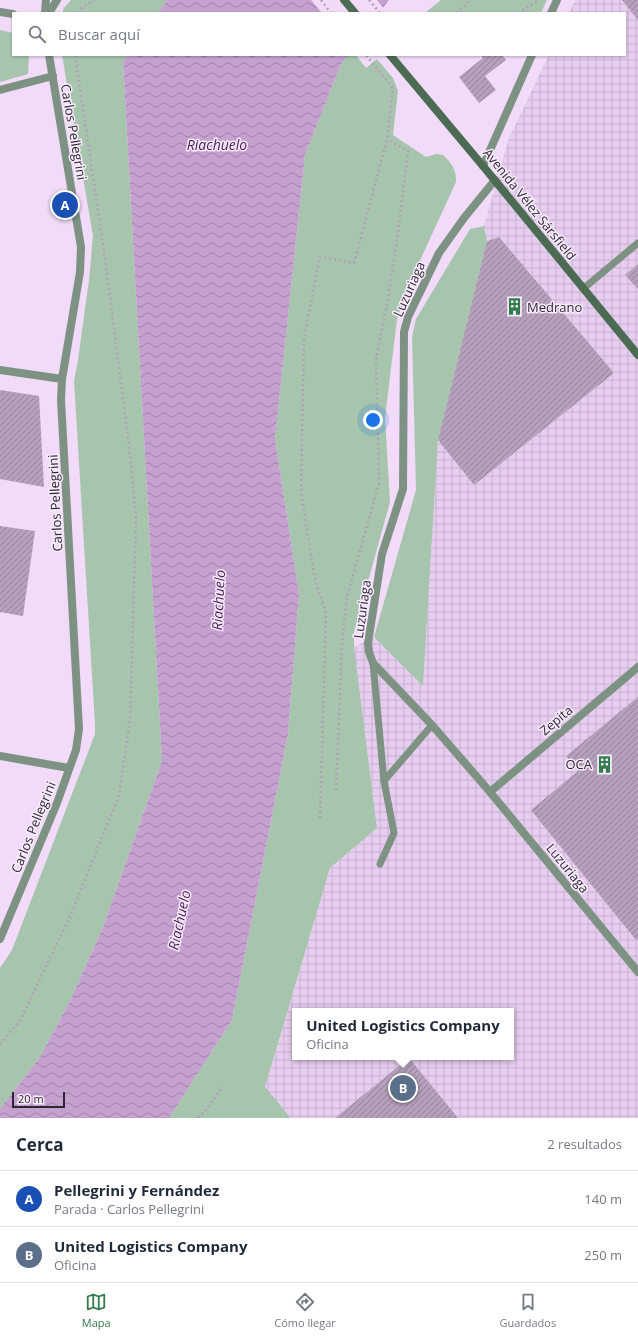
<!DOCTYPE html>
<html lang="es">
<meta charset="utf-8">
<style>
body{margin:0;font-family:"Open Sans",sans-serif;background:#f6f6f7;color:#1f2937}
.scale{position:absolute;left:12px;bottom:10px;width:53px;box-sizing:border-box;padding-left:4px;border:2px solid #2e2631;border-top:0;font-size:11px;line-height:14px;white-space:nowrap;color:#2e2631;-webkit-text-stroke:3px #f9ecfe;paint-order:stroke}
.you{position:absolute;left:373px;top:420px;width:14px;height:14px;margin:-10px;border:3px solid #fff;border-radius:50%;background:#1a73e8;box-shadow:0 0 0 6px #1a73e833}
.badge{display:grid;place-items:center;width:26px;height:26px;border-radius:50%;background:#327d4b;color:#fff;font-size:13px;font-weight:700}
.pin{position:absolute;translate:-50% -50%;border:2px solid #fff;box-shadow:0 1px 4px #0006}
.popup{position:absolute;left:292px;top:1008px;width:222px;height:52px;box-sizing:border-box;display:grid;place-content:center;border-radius:0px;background:#fff;filter:drop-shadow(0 1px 3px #0005);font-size:13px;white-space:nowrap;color:#747a83}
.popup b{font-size:15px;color:#1f2937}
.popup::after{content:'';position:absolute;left:50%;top:100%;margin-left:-8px;border:8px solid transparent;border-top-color:#fff}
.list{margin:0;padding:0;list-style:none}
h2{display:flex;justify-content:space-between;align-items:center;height:52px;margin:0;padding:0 16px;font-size:17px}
h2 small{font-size:13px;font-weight:400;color:#747a83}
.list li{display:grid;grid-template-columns:26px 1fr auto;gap:12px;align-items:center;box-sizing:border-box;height:56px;padding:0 16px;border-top:1px solid #e0e1e3}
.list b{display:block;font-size:15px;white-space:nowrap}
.list p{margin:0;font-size:13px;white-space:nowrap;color:#747a83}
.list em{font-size:13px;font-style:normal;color:#747a83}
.icon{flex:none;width:22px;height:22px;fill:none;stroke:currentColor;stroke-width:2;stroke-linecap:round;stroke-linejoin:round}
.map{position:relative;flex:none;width:638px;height:1118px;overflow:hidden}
.search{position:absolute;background:#fff;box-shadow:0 1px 3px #0004;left:12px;right:12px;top:12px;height:44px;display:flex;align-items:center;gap:10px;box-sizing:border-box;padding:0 14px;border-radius:0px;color:#747a83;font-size:15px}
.sheet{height:164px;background:#fff}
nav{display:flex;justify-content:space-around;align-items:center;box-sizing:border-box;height:56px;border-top:1px solid #e0e1e3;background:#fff;font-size:11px;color:#747a83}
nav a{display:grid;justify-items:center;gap:2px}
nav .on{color:#327d4b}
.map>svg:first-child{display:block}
</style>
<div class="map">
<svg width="638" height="1118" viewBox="0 0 638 1118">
<defs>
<pattern id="industrial-grid" width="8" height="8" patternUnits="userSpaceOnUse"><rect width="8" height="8" fill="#e7cef0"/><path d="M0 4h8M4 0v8" fill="none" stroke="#c6b1ce"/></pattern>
<pattern id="water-waves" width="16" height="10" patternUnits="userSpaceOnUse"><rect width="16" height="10" fill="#c5a1d0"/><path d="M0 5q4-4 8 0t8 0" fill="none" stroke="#a083a9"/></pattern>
<pattern id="building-hatch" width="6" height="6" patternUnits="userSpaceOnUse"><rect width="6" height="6" fill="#b5a1bc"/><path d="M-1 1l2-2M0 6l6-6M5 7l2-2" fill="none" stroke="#948399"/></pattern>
</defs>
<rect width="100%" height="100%" fill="#f1dbf8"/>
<path fill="url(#industrial-grid)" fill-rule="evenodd" d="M575 0H638V1118H291L265 1088 330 868 377 828 354 647 374 637 423 685 438 440 487 241 484 226 509 138 549 55H625V13H569ZM295 1011H511V1057H295Z"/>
<g fill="#a7c5ad">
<polygon points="71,0 167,0 158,13 62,13 64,8"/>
<polygon points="441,0 547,0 541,13 425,13"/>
<polygon points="0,30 13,33 13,55 29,55 28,74 0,82"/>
<polygon points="62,55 128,55 123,61 162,761 103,927 70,1001 40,1057 0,1109 0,968 12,950 95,734 95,724 74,381 78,360 89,280 93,236"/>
<path d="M348 55H356L366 68 377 59 393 78 398 91 393 135 426 157 436 154 443 155C451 162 457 171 456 182L410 282 397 319 385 418 390 502 354 632V647L377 828 330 868 265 1087 290 1117 289 1118H169L232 1020 288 734 299 594 275 439 305 155 341 64Z"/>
<polygon points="484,226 487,241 438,440 423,686 374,637 416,490 412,337 416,319 470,229"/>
</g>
<g fill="url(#water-waves)">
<polygon points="167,0 389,0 379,13 158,13"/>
<polygon points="128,55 348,55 341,64 305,155 275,439 299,594 288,734 232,1020 169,1118 0,1118 0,1109 40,1057 70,1001 103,927 162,761 123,61"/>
</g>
<polygon fill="#f1dbf8" points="311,0 377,0 384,9 382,13 322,13"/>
<g fill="url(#building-hatch)">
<polygon points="622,0 638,0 638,20"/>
<polygon points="481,55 502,55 506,60 485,76 496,90 479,103 459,77 483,58"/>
<polygon points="499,237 614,373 474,485 438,440 487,241"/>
<polygon points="638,264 638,289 625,275"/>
<polygon points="0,390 39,396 44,487 0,479"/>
<polygon points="0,526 35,531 23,616 0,612"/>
<polygon points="638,697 638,939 636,940 531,810 578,771 566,756"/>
<polygon points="409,1058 458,1118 335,1118"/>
</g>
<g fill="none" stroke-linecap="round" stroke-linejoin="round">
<g stroke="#b2a0b8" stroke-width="2.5" stroke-dasharray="2 3" stroke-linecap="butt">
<polyline points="321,0 331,13"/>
<polyline points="369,0 380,13"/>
<polyline points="78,13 83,7 94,0"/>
<polyline points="456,13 471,0"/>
<polyline points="518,13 539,0"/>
<polyline points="336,790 342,642 347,597 379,483 376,358 387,304 398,233 408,151 387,139"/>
<polyline points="320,818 326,613 315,580 301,493 304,338 320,257 354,263 387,139 393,88 366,55"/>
<polyline points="0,1044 20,1021 72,912 119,795 130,720 136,518 129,445 105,258 75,55"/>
<polyline points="198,1118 206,1110 223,1086"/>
</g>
<g stroke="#7d9282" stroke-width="7">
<polyline points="584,288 638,243"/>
<polyline points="373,663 384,781 394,833 380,864"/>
<polyline points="384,781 432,725"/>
</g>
<g stroke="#7d9282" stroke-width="8">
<polyline points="0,12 13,14"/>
<polyline points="551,13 557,0"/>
<polyline points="0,90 53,76"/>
<polyline points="483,166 532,55"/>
<polyline points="495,180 464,218 439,253 408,317 404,332 403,489 382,554 368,643 369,652 373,663 432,725 490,792 638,972"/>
<polyline points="0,370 62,379"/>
<polyline points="0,756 69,768"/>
<polyline points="490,792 638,667"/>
</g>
<g stroke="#7d9282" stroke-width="8">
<polyline points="45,13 46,0"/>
<polyline points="49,13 57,0"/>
<polyline points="0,939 57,803 76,750 79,729 61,400 62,379 80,272 81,247 49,55"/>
</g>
<g stroke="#4c6b53" stroke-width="8">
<polyline points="344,0 355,13"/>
<polyline points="390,55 483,166 638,355"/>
</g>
</g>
<defs>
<symbol id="building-bare" viewBox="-9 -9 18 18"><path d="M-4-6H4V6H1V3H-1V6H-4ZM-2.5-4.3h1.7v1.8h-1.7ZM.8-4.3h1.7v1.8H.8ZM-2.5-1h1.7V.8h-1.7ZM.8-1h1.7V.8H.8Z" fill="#327d4b" stroke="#f9ecfe" stroke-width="2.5" paint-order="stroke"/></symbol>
</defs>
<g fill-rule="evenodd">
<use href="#building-bare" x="502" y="294" width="25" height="25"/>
<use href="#building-bare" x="592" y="752" width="25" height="25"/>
</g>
<g text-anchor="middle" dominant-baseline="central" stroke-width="3" stroke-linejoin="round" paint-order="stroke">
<g font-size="13" fill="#2e2631" stroke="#f9ecfe">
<text transform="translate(74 132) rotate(80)">Carlos Pellegrini</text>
<text transform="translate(530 204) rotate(51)">Avenida Vélez Sársfield</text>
<text transform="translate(409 289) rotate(-66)">Luzuriaga</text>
<text transform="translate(55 503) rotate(-93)">Carlos Pellegrini</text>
<text transform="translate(362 609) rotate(-82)">Luzuriaga</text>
<text transform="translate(556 720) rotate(-40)">Zepita</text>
<text transform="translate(33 827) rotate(-68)">Carlos Pellegrini</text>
<text transform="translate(568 868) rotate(51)">Luzuriaga</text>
</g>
<g font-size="13" fill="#2e2631" stroke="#f9ecfe" text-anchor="start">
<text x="527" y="307">Medrano</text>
<text x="592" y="764" text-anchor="end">OCA</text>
</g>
<g font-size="14" font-style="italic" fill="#461a53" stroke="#f9ecfe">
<text x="217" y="144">Riachuelo</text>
<text transform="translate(218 600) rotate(-87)">Riachuelo</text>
<text transform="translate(179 920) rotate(-78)">Riachuelo</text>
</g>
</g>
</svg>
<div class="scale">20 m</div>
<div class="you"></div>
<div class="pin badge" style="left:65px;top:205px;background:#1a4fb4">A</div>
<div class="pin badge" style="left:403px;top:1088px;background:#5c6f8a">B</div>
<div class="popup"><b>United Logistics Company</b>Oficina</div>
<div class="search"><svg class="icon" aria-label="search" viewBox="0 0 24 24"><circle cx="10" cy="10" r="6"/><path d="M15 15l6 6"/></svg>Buscar aquí</div>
</div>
<section class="sheet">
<h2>Cerca<small>2 resultados</small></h2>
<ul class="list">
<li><span class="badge" style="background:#1a4fb4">A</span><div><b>Pellegrini y Fernández</b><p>Parada · Carlos Pellegrini</p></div><em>140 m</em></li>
<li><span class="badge" style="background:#5c6f8a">B</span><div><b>United Logistics Company</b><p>Oficina</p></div><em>250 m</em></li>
</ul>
</section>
<nav>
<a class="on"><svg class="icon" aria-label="map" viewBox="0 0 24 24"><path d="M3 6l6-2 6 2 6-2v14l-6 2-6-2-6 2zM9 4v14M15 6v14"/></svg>Mapa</a>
<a><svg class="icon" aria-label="directions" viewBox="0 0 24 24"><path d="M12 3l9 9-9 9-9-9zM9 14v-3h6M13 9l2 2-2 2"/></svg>Cómo llegar</a>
<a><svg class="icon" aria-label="saved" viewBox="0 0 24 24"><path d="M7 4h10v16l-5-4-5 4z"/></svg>Guardados</a>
</nav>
